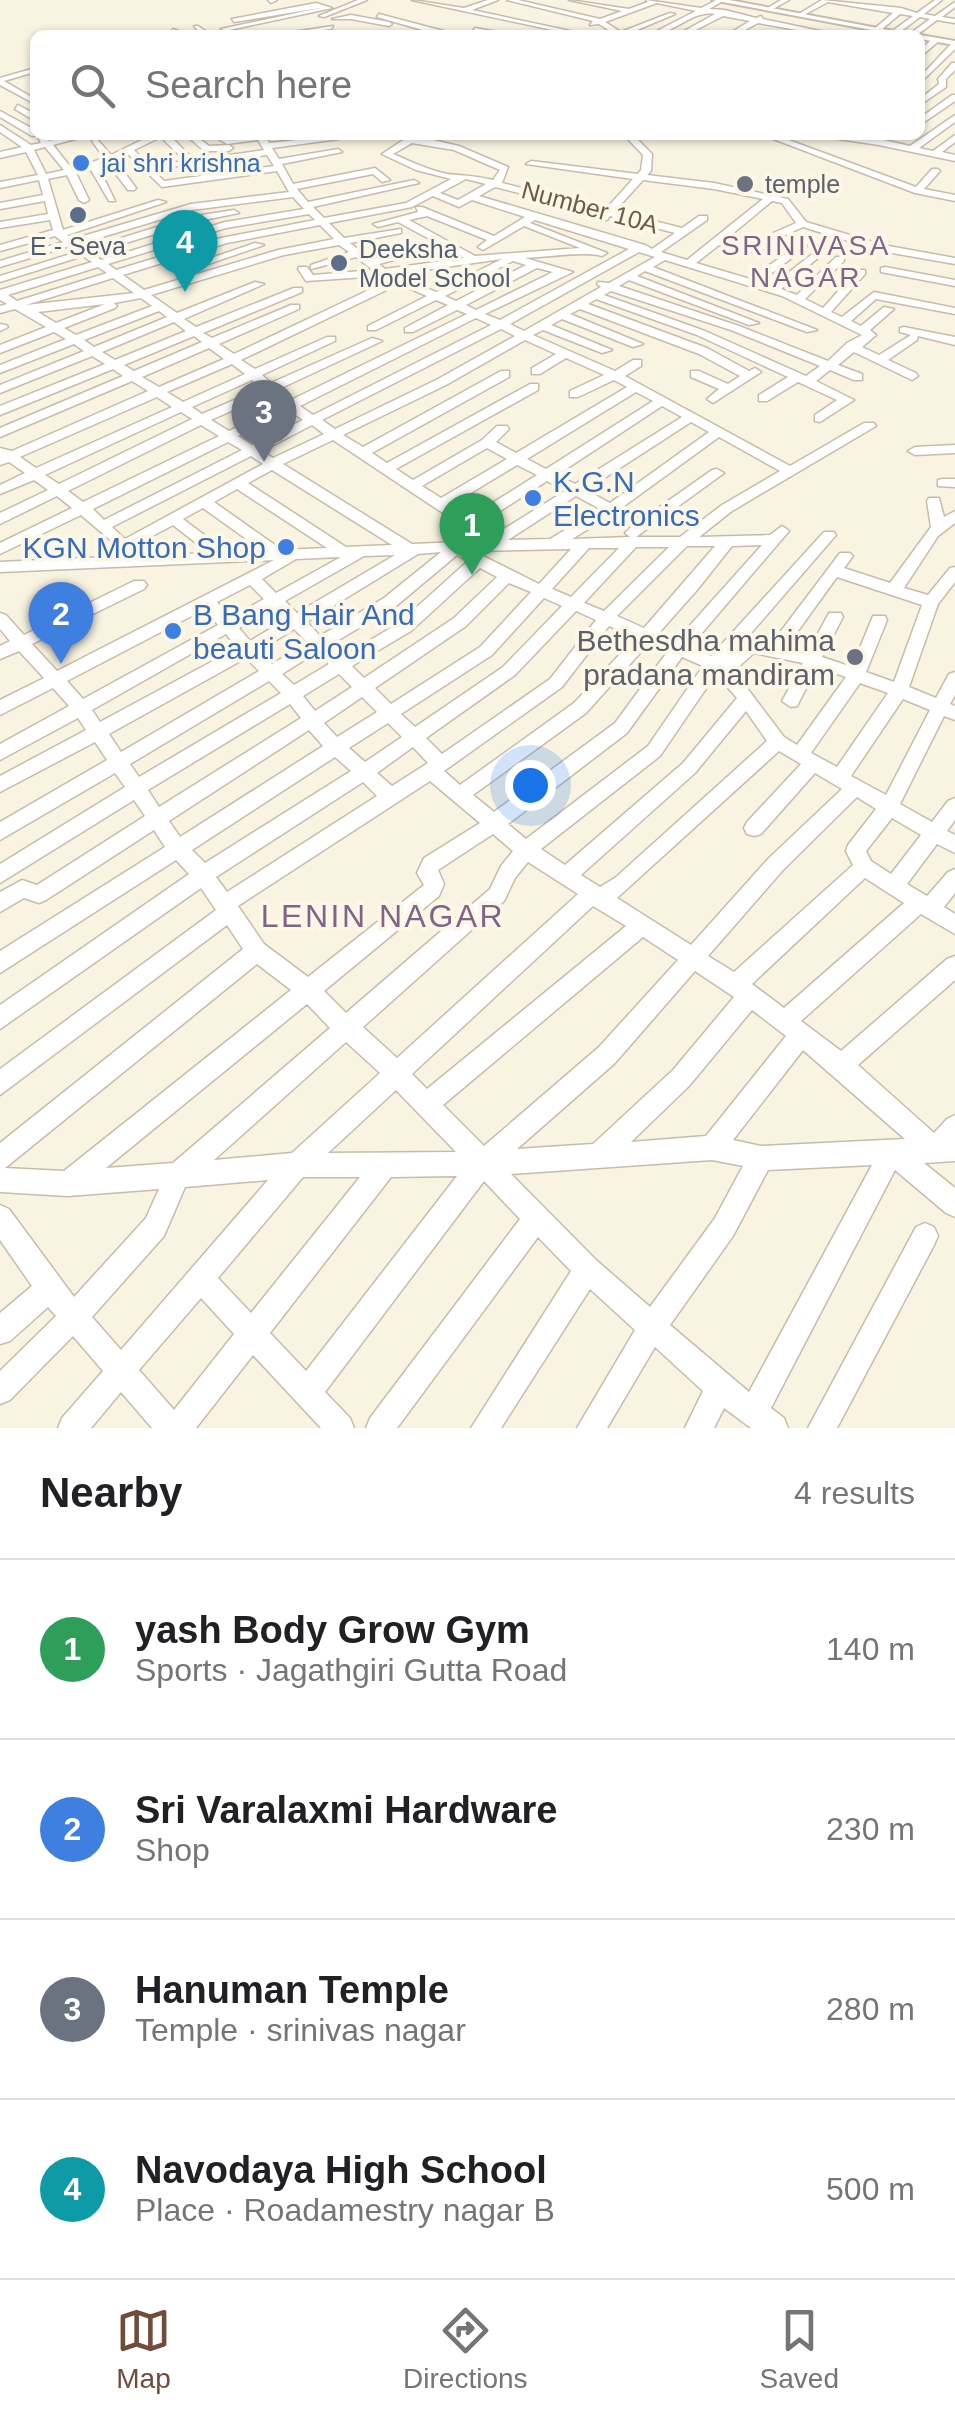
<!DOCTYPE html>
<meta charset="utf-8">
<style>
body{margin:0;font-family:Arial,sans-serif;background:#f6f6f6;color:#202124}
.you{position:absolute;left:530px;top:785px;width:35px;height:35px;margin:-25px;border:8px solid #fff;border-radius:50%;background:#1a73e8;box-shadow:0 0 0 15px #1a73e833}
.badge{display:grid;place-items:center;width:65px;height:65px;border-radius:50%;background:#714c3a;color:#fff;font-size:32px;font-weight:700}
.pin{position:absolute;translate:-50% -82px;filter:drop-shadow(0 2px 5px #0008)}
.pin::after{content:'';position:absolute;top:52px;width:35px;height:30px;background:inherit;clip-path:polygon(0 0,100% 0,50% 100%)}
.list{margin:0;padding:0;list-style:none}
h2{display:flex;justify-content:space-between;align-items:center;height:130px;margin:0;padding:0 40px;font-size:42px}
h2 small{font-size:32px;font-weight:400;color:#757577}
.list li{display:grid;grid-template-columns:65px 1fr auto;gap:30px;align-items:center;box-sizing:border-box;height:180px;padding:0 40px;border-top:2px solid #e0e0e0}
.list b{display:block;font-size:38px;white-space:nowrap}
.list p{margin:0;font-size:32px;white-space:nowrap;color:#757577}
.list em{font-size:32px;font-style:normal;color:#757577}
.icon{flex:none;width:55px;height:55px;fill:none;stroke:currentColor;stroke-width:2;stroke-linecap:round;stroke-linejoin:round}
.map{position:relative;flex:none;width:955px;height:1428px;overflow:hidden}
.search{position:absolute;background:#fff;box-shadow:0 2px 8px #0004;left:30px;right:30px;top:30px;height:110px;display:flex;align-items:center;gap:25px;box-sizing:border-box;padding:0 35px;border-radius:15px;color:#757577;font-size:38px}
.sheet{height:850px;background:#fff}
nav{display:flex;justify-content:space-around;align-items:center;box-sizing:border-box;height:140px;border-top:2px solid #e0e0e0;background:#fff;font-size:28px;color:#757577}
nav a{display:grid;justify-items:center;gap:5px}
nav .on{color:#714c3a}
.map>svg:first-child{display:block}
</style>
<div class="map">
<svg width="955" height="1428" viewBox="0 0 955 1428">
<rect width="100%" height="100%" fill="#f9f3e2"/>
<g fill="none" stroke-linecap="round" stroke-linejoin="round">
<defs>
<g id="minor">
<polygon points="268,0 277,0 271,3"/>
<polygon points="358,0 367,0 324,17 319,16"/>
<polygon points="412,0 464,8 488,0 498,0 472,10 575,32 571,34"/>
<path d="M507 0H518L600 19 622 11 569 0 629 9 648 2 646 0 701 8 717 0H725L709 9 725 10 756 18 761 16 763 19 839 35H824L758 23 736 35H727L750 21 723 16 686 35H677L715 14C691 10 674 35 649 35L696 11 657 3 605 22 621 32 670 13 675 14 625 35H616L599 24 590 25 593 21Z"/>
<polygon points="781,0 789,0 771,10 766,9"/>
<polygon points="822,0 901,8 917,13 935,0 942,0 924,14 935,16 955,2 955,7 942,17 955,19 955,23 937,20 917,35 908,35 930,19 920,17 896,35 887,35 913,16 900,14 875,35 867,35 893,13 828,2 802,16 797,15"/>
<polygon points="316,3 332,8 225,31 221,29 320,8 234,22 232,19"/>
<polygon points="379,14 451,33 452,35 440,35 377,17"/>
<polygon points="351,15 389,22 392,24 389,26 351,19 332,19"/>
<polygon points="194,26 198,26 211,35 202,35"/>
<polygon points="333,26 331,29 283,35 287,33"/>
<polygon points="475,28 503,33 504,35 473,31"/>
<polygon points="173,29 184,33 185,35 171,32"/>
<polygon points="933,38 940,40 920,57 920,51"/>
<polygon points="952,43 955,43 955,49 920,83 920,77"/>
<polygon points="952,63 955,63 955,70 946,79 946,87 920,105 920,99 939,84 938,79"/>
<polygon points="35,68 35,72 4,81 35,99 35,104 0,85 0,78"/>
<polygon points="952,95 955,95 955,101 920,125 920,118"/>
<polygon points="18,105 35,114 35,121 15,109"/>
<polygon points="0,111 35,130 35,135 39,135 32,136 0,117"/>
<polygon points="955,115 955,122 919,148 933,151 955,135 955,142 942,152 955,155 955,161 879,145 812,135 879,139 910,146"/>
<path d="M0 125 31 145 41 143 39 139 43 136 49 141 75 135H90L53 145 72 169 104 158 92 141 96 138 111 155 152 135H169L194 160 264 150 258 140 227 144 212 135 228 138 272 135 267 139 269 143 343 135 339 139 272 148 279 159 338 149 342 152 282 164 293 184 375 168 390 180 382 182 373 174 297 189 308 202 414 180 419 183 313 207 324 218 406 203 451 179 416 170 382 154 411 135 459 146 508 167 502 183 606 209 633 179 526 164 531 161 638 174 641 170 643 155 624 135H633L652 154 651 171 647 175 714 183 788 199 806 222 883 245 955 258V264L881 251 803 227 779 238 758 253 719 245 696 263 750 279 802 242 807 245 806 247 760 282 771 286 815 252 819 253V257L781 289 797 295 836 257H844V261L805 299 823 308 857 270H865V274L831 312 842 317 874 292 955 308V314L876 299 851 321 861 326 884 307 894 309 870 330 876 335 862 347 879 355 911 335 900 332V328L904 327 955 337V345L918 336 917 340 888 360 916 373 918 376 912 380 854 352 838 365 862 374V380H854L830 370 816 381 854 400 820 422 815 421V415L837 400 798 382 767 401H759V395L788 377 697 335 596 299 588 304 707 348 749 371 755 368 761 372 713 403 707 399 719 389 691 377V371H699L728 384 740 376 699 354 580 309 570 314 643 344 633 347 562 319 551 325 612 350 602 353 543 330 533 335 615 371 633 360H641V366L625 376 790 466 864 423H874L876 426 732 511 699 537 770 535 782 526 789 531 690 647 711 656 824 532H834L836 535 739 647 754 641 772 643 840 553H850L853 556 844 568 890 583 931 527 927 501 929 498H939L944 517 955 511V523L938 536 904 588 928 595 950 568 955 567V582L938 604 909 687 936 698 949 674 955 672V695L950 704 955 706V720L944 716 900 804 932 822 948 801 955 798V820L947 831 955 835V853L937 844 907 884 927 896 948 872 955 869V893L944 907 955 914V934L921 914 801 1021 841 1051 947 959 955 956V980L858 1065 934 1133 947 1119 955 1115V1161L924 1163 955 1188V1217L946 1213 895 1170 771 1408 784 1418 788 1428H751L724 1408 714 1428H685L703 1391 655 1347 607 1428H577L635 1330 590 1289 501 1428H471L571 1271 538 1237 397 1428H366L370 1418 520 1219 484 1181 325 1392 350 1418 354 1428H321L253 1355 196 1428H152L121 1392 91 1428H58L62 1418 103 1371 73 1336 10 1400 0 1404V1371L56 1316 48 1307 10 1341 0 1344V1313L32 1286 0 1240V1205L9 1209 74 1297 146 1218 159 1189 68 1196 0 1192V1143L243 949 227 925 0 1095V1069L216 910 201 888 0 1029V1005L189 874 176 860 0 973V951L165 847 154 830 46 900 39 903 24 898 0 912V892L22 880 37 885 145 816 134 800 0 883V864L125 787 115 773 0 840V822L107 760 95 742 0 792V776L86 730 78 718 0 760V744L69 706 53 688 0 715V700L44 678 19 651 0 659V646L10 641 0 629V613L6 615 24 635 134 581H144L147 585 144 589 32 644 57 671 274 560 0 572V562L129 556 81 515 0 554V543L72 508 57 496 0 524V513L48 490 34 480 0 494V485L25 473 9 462 0 465V448L12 451 148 391 132 381 0 437V428L123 376 113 369 0 415V406L105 364 92 356 0 393V385L84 351 74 344 0 373V365L66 339 54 332 0 353V345L46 327 15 309 0 313V306L7 304 0 300V290L92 262 83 256 0 282V276L77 252 70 246 0 267V261L63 242 55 236 0 251V245L53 230 50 220 0 228V222L48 214 45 201 0 209V203L43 195 39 180 0 188V182L38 175 26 152 0 158V152L22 147 0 132ZM161 137 185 161 163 164V168L267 155 274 166 164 181 134 150ZM412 143 454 150 500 170 493 180C480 177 471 176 459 175 437 175 413 162 393 154ZM45 147 64 170 46 174 34 150ZM128 154 162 187 277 171 289 192 191 204 73 239 67 235 166 202 158 200 63 230 48 179 67 175 79 200 84 203 89 200 76 173 91 170 109 201H115L99 168 108 164 128 190H134L136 188 115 160ZM466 179 486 184 458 200 440 193ZM643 180 714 189 763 199 687 260 661 252 707 220V216H699L682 228 615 211ZM495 187 601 214 599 220H607L610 216 675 233 652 249 645 245 479 196ZM433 196 459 207 472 200 525 217 494 236 422 207H416L418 212 373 224 378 227 398 222 435 242 372 260 350 243 401 233V229L344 238 329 223 412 207ZM293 197 304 209 225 222 101 260 93 253 194 222 239 213 234 210 189 217 86 249 79 244 192 210ZM772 201 782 203 796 223 771 234 752 247 725 240ZM309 214 315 220 221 238 116 270 108 264 226 228ZM427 216 487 240 478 247 483 250 524 226 580 248 475 256 409 220ZM535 220 629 249 500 320 485 314 573 272 525 258C546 257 586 251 602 256L607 253 530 223ZM320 225 334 239 278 250 144 290 123 275 227 243ZM339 245 349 252 311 265V269L356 257 373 270 313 275 307 267H299L298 269 306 281 381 276 390 280 234 354 219 344 299 309V305H291L212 338 203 333 302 292V288H294L196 327 184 319 264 284 255 282 177 313 151 295 284 255ZM443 247 464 258 385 269 379 264ZM639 252 655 257 609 283 598 282 597 284 601 287 524 331 510 324ZM502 259 436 292 396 274ZM665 260 782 296 862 335 847 343 828 361 739 326 619 286 629 280 749 325 759 323 637 276 645 271 807 332 817 330 653 267ZM513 261 526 265 456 301 445 296ZM98 267 107 273 17 301 8 295ZM537 268 553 272 476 310 466 305ZM113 278 134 293 26 305ZM399 284 427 296 368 326V330H376L436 300 448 305 405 328V332H413L457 310 467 314 291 400 279 389 382 341 372 338 271 383 262 375 335 341V337H327L255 369 241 360ZM611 291 731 330 820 366 806 376 705 331 604 295ZM141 298 152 306 76 335 64 328 115 308 117 306 114 303ZM105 304 56 323 38 312ZM159 311 167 317 94 347 84 340ZM476 318 491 325 313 415 300 406ZM174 322 186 331 115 360 102 352ZM501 329 515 336 438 379 335 429 322 420ZM194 336 202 342 134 371 124 365ZM525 340 556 354 532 368V374H540L566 358 604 375 570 391V397H578L614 380 627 387 516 453 496 442 509 429 507 426H497L482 440 413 480 396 469 538 390V384H530L387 463 372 453 509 377V371H501L363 447 343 435 446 385ZM209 348 224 359 159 387 142 377ZM232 364 245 374 183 402 167 392ZM252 380 262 388 202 414 192 407ZM636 392 653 401 546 469 527 459ZM269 394 281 405 229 431 211 420ZM157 397 172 407 36 468 20 457ZM662 406 682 417 575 484 557 475ZM290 411 303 420 252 445 238 436ZM181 412 192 419 59 484 45 475ZM691 422 709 432 610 503 586 490ZM201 425 219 436 83 502 68 491ZM312 425 324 434 273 458 262 451ZM719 437 780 471 722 505 680 537H636L724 473 717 469 712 470 641 520 620 509ZM333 440 485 541 412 544 283 464ZM228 442 242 450 104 520 93 509ZM487 448 507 459 441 498 422 486ZM251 456 263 464 125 539 112 527ZM517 465 537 475 470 517 451 505ZM272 470 392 545 346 547 248 483ZM547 481 565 491 496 534 480 524ZM237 489 327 548 282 550 214 502ZM576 496 600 509 550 539 508 540ZM203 508 263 551 227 552 183 519ZM611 515 632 526 625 533 630 537 572 539ZM173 525 209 553 133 556 139 552 134 546ZM762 545 676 641 658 634 697 590 732 546ZM687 546H715L644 628 617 616ZM636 547H669L604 611 584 603ZM589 548H619L571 597 552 589ZM571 549 539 584 473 551ZM441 552 384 598 320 636 307 622 418 554ZM395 555 297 613 285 601 364 556ZM457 555 468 561 399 623 342 657 330 645 396 606ZM341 557 276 593 262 579 296 559ZM480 568 497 577 454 618 364 678 352 666 411 631ZM837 577 922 605 894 682 866 672 887 620 885 616H873L852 667 822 657 843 617 841 613H829L808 652 787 646ZM509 583 531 592 480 647 391 704 375 688 466 626ZM250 585 264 599 230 618 217 602ZM544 598 562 606 503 667 415 727 401 714 492 655ZM273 608 285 620 250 641 239 628ZM205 609 218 625 83 699 67 681ZM576 611 596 620 550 679 442 754 426 738 515 675ZM609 626 636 637 574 703 460 785 444 771 562 687ZM294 629 308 643 272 664 259 651ZM226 634 237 648 100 722 92 710ZM649 643 668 651 615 723 494 812 473 795 586 713ZM317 652 329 664 294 685 282 674ZM754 653 803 663 782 701 791 707 797 706 817 667 846 677 797 745 784 737 734 671ZM682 657 703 666 648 746 526 839 508 824 627 733ZM246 658 259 671 121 752 109 734ZM339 674 352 687 315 711 303 696ZM716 674 737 698 683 763 565 865 541 849 660 756ZM269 681 281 693 139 777 130 764ZM860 683 888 693 837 767 811 753ZM362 697 377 712 337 737 324 723ZM903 699 930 710 886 795 851 776ZM290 704 301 718 159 807 148 790ZM746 711 767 741 615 878 600 887 581 875 695 773ZM388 723 402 737 365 762 349 748ZM309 730 323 746 180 837 169 821ZM413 747 428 763 392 786 377 773ZM779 751 801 764 747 822 744 828 747 834 754 836 761 834 815 773 842 789 769 858 691 945 617 898ZM335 757 351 771 205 863 192 850ZM430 781 480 823 424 858 417 873 424 885 308 977 264 944 238 906ZM363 782 377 796 227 892 216 877ZM857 797 876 809 848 845 846 851 853 865 734 972 708 956 783 870ZM892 818 921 835 891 874 871 861 866 851ZM493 834 513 851 501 866 490 889 346 1013 324 991 439 896 444 884 438 870ZM528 862 578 894 397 1058 363 1027 504 901 515 878ZM865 878 904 903 784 1008 752 984ZM593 906 626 926 427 1089 412 1074ZM643 937 678 960 599 1047 484 1146 443 1105ZM257 964 291 990 64 1171 5 1168ZM695 971 734 997 673 1070 593 1144 517 1149 615 1063ZM307 1004 330 1028 173 1163 106 1168ZM752 1010 786 1036 706 1136 631 1142 689 1086ZM346 1042 380 1073 292 1153 214 1160ZM803 1050 905 1139 761 1146 733 1140ZM396 1090 456 1152 328 1153ZM712 1160 743 1166 715 1218 650 1307 596 1260 511 1174ZM872 1165 749 1392 670 1325 733 1236 768 1170ZM457 1176 306 1371 270 1333 391 1177ZM303 1177H360L251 1313 218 1278ZM268 1180 121 1350 92 1317 164 1236 185 1187ZM201 1298 234 1334 174 1410 139 1370Z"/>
<polygon points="186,135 195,135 209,146 229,145 233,148 229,151 204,151"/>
<polygon points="763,135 775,135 916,187 932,169 938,169 940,171 924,189 955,195 955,201 915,193"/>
<polygon points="255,243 264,245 188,271 179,269"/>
<polygon points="885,267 955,280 955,286 881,272 881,268"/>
<polygon points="0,324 6,325 8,327 0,331"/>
<polygon points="955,445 955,453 915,455 908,451 915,447"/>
<polygon points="943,479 955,479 955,487 938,486 938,480"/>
<polygon points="925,1223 934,1227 938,1236 934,1245 837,1428 808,1428 916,1227"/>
</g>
<g id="tertiary">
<polygon points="712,0 729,0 915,35 898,35"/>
<polygon points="918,35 920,35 955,41 955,45 920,39"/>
</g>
</defs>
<use href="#minor" stroke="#c8bbab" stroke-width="3"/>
<use href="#tertiary" stroke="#c8bbab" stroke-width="4"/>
<use href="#minor" fill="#fff" fill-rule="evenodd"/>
<use href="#tertiary" fill="#fff" fill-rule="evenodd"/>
</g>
<g fill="#3f7fe0" stroke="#fcf7e7" stroke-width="4">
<circle cx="81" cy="163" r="10"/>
<circle cx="533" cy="498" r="10"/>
<circle cx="286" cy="547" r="10"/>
<circle cx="173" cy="631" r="10"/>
</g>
<g fill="#6b7280" stroke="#fcf7e7" stroke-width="4">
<circle cx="745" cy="184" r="10"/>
<circle cx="855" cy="657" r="10"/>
</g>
<g fill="#5c6f8a" stroke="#fcf7e7" stroke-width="4">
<circle cx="78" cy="215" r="10"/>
<circle cx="339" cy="263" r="10"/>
</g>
<g text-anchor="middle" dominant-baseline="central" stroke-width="8" stroke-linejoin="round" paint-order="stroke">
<g font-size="25" fill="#366cbe" stroke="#fcf7e7" text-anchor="start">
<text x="101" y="163">jai shri krishna</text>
</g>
<g font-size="25" fill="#5b616d" stroke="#fcf7e7" text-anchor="start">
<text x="765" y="184">temple</text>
</g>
<g font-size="25" fill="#6d5c4c" stroke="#fcf7e7">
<text transform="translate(590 207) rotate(15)">Number 10A</text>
</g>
<g font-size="25" fill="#4e5e75" stroke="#fcf7e7">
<text x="78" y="246">E - Seva</text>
<text x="359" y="249" text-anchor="start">Deeksha<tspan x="359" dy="29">Model School</tspan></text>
</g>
<g font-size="28" letter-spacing="2.5" fill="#81648a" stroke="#fcf7e7">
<text x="806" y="245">SRINIVASA<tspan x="806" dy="32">NAGAR</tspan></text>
</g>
<g font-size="30" fill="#366cbe" stroke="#fcf7e7" text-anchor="start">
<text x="553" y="481">K.G.N<tspan x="553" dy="34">Electronics</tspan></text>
<text x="266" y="547" text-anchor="end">KGN Motton Shop</text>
<text x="193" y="614">B Bang Hair And<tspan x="193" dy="34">beauti Saloon</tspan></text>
</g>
<g font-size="30" fill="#5b616d" stroke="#fcf7e7" text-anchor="end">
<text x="835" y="640">Bethesdha mahima<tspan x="835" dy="34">pradana mandiram</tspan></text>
</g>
<g font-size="32" letter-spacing="2.5" fill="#81648a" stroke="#fcf7e7">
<text x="383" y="916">LENIN NAGAR</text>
</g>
</g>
</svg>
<div class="you"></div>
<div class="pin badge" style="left:472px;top:575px;background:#2e9e5b">1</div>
<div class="pin badge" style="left:61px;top:664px;background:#3f7fe0">2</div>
<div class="pin badge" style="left:264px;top:462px;background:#6b7280">3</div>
<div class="pin badge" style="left:185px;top:292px;background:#0f9aa8">4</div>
<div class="search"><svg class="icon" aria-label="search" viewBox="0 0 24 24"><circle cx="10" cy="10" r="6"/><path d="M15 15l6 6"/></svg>Search here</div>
</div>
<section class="sheet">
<h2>Nearby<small>4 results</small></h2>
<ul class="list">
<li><span class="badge" style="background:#2e9e5b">1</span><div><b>yash Body Grow Gym</b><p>Sports · Jagathgiri Gutta Road</p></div><em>140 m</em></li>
<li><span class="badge" style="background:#3f7fe0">2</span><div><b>Sri Varalaxmi Hardware</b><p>Shop</p></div><em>230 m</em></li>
<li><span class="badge" style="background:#6b7280">3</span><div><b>Hanuman Temple</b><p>Temple · srinivas nagar</p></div><em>280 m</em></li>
<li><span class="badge" style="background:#0f9aa8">4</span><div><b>Navodaya High School</b><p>Place · Roadamestry nagar B</p></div><em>500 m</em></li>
</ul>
</section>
<nav>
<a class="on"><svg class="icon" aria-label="map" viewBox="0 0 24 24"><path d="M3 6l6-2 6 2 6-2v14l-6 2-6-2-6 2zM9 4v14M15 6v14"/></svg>Map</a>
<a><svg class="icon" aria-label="directions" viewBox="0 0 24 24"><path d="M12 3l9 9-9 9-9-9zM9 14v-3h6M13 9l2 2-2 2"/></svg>Directions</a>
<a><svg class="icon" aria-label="saved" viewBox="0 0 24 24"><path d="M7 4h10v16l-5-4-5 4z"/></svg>Saved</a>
</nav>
